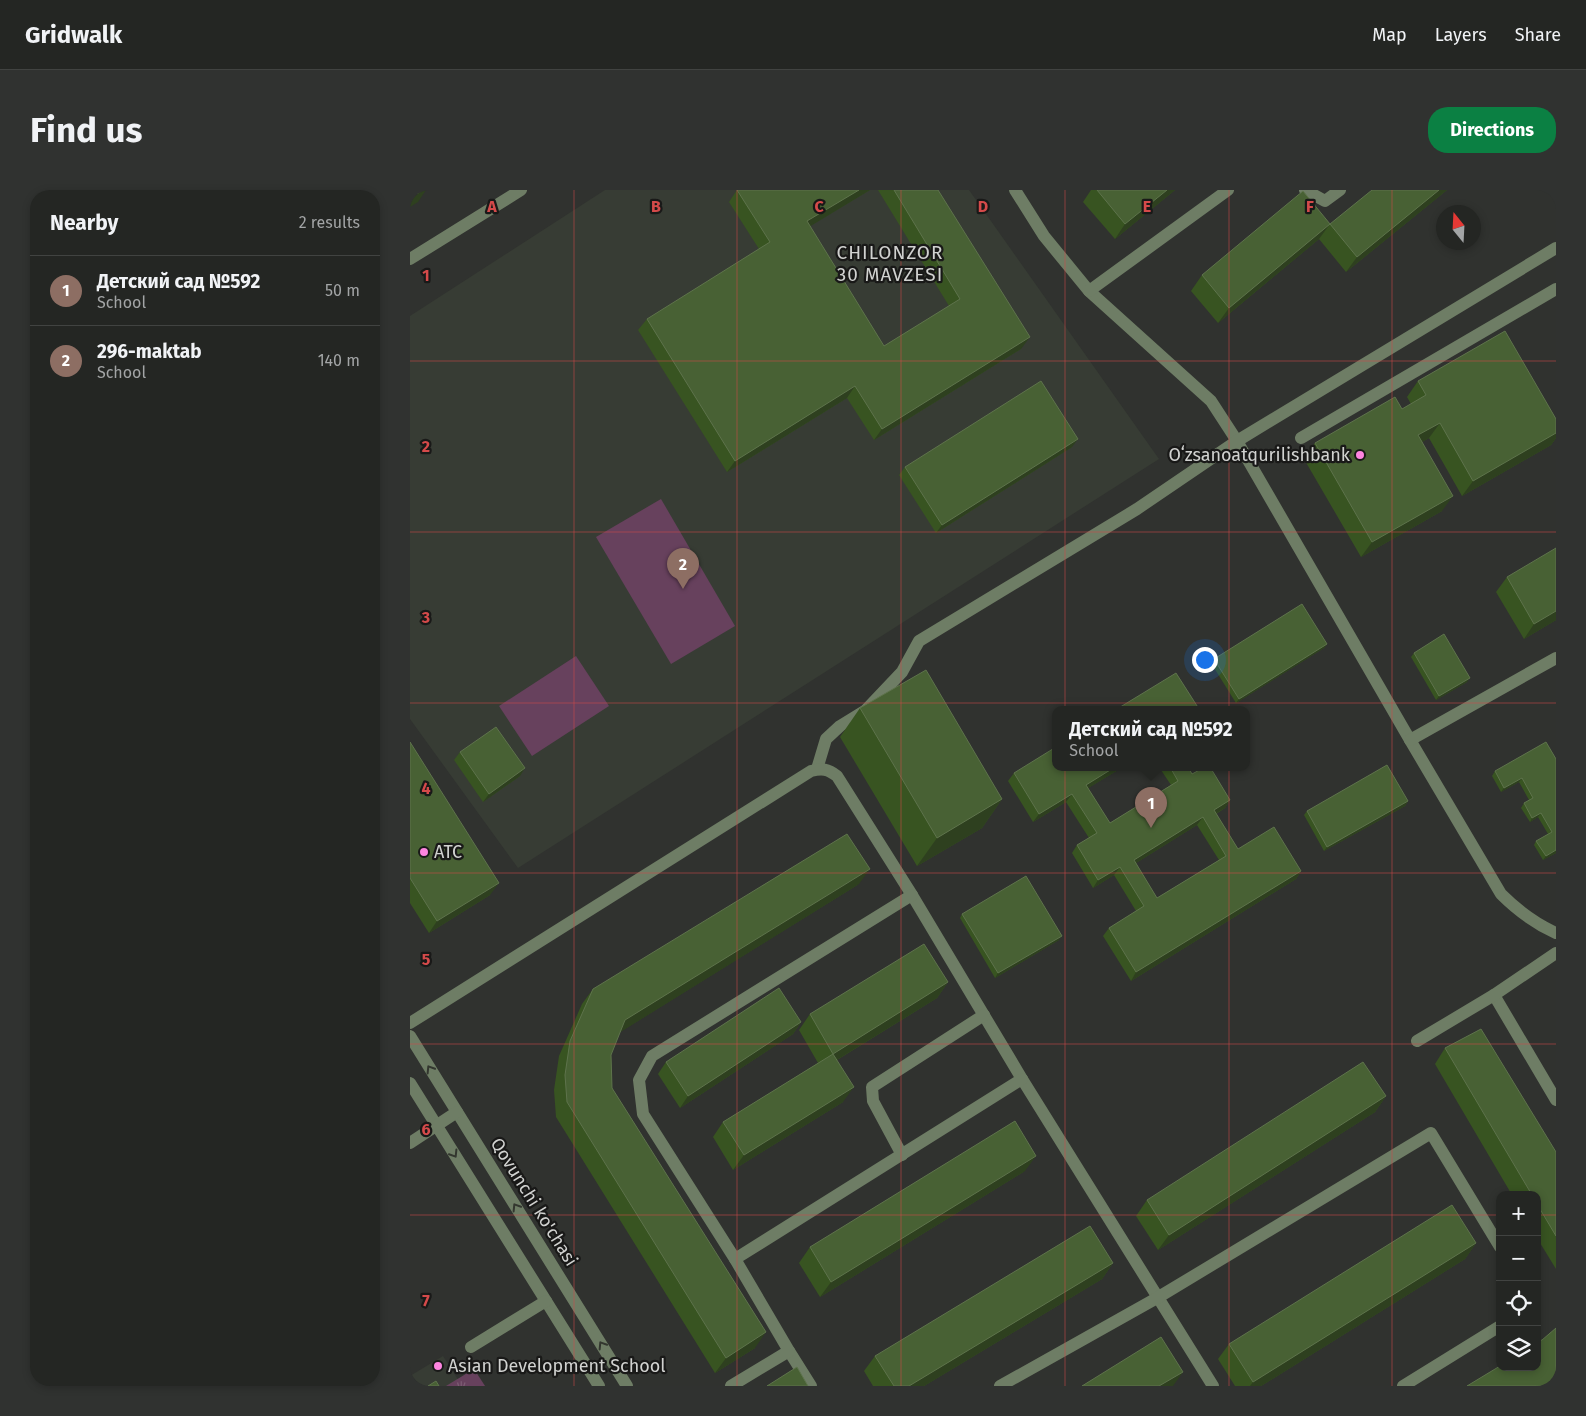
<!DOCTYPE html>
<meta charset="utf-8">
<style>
body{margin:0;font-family:"Fira Sans",sans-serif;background:#303230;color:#f1f3f6}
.controls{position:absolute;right:15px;bottom:15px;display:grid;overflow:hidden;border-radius:10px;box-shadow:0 2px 8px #0003}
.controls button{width:45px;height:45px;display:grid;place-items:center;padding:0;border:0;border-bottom:1px solid #414341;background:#242623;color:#f1f3f6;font:25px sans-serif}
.compass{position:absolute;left:1026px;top:15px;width:45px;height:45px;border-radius:50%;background:#242623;box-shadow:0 2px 8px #0003;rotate:342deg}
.you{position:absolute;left:794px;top:469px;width:18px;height:18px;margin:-12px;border:4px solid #fff;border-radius:50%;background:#1a73e8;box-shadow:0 0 0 8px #1a73e833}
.badge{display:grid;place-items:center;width:32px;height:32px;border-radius:50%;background:#0b8043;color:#fff;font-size:16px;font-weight:700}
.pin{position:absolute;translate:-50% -41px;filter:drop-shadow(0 1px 2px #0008)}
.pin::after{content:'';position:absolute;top:26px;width:18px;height:15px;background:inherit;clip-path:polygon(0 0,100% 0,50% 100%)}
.popup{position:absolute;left:642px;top:516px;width:198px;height:65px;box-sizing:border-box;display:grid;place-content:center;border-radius:10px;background:#242623;filter:drop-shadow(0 1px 4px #0005);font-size:16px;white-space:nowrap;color:#a3a5a6}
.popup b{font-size:19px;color:#f1f3f6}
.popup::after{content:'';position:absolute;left:50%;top:100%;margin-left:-10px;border:10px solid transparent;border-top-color:#242623}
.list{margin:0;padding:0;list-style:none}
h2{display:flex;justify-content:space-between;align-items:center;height:65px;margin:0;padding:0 20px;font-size:21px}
h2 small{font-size:16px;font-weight:400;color:#a3a5a6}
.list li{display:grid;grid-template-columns:32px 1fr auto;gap:15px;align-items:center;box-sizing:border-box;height:70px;padding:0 20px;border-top:1px solid #414341}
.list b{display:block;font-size:19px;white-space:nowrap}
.list p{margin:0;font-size:16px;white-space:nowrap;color:#a3a5a6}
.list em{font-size:16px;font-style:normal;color:#a3a5a6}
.icon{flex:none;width:28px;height:28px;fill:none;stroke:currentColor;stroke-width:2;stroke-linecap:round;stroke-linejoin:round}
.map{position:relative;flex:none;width:1146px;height:1196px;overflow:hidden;border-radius:20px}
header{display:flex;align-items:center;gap:30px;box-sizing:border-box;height:70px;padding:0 25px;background:#242623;border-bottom:1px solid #414341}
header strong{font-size:24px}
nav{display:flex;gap:28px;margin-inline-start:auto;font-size:18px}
.intro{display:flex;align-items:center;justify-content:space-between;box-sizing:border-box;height:120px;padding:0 30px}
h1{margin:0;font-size:35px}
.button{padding:12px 22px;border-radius:20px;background:#0b8043;color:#fff;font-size:18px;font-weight:700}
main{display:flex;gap:30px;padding:0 30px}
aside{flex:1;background:#242623;border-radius:20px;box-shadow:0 2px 8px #0003}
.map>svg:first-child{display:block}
</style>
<header>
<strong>Gridwalk</strong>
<nav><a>Map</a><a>Layers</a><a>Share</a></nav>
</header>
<div class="intro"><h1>Find us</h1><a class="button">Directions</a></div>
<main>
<aside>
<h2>Nearby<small>2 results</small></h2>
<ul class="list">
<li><span class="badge" style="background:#8d6e63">1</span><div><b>Детcкий сад №592</b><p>School</p></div><em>50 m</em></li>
<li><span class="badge" style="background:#8d6e63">2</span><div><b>296-maktab</b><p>School</p></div><em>140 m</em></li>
</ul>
</aside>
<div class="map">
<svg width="1146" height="1196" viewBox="0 0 1146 1196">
<defs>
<pattern id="grass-tufts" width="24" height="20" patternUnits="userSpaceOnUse" patternTransform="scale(1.25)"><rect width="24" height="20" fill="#67415d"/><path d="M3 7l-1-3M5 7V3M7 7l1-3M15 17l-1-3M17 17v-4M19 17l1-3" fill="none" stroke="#7c5c73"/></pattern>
</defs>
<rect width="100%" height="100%" fill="#30322f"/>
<g fill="#373c34">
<polygon points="195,0 559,0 749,269 108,678 0,529 0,126"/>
<polygon points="33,1166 52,1196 0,1196 0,1186"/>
</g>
<polygon fill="url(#grass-tufts)" points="64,1179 75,1196 36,1196"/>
<g fill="#67415d">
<polygon points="251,309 325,436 261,474 186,347"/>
<polygon points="166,466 199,516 122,566 89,516"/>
</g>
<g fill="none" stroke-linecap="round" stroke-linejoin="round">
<g stroke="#6e7d65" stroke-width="12">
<path d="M605 0 634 46 679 101 801 211 827 251 1000 550 1091 704C1108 721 1124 733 1146 743"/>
<polyline points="895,0 915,11 930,0"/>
<polyline points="0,69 111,0"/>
<polyline points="679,101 818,0"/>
<polyline points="891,248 1146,99"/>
<polyline points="1000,550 1146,468"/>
<polyline points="407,579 416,549 430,536 456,520 492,482 509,451 727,319 827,251 1146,58"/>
<polyline points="1084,805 1146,910"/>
<path d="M0 833 401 581C412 578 418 579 427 586L502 705 612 889 803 1196"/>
<polyline points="0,846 217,1196"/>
<polyline points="1007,851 1084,805 1146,763"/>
<polyline points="0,893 189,1196"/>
<polyline points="0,953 47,922"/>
<polyline points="492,965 463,911 462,897 574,825"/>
<polyline points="325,1069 612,889"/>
<polyline points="61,1157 136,1111"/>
<polyline points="379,1161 401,1196"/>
<polyline points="321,1196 379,1161 325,1069 233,924 229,890 242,866 502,705"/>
<polyline points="590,1196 747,1108 1021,943 1090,1057"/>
<polyline points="993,1196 1090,1136"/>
</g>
</g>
<g fill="#385421" fill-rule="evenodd">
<polygon points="327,0 460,0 400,36 474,156 539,116 468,0 528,0 611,159 464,250 437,208 317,282 228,140 237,129 349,59 319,12"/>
<polygon points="681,0 765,0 705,49 673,12"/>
<polygon points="1037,0 936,82 909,49 808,133 781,101 792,85 920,34"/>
<polygon points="1008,191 1146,229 1146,248 1141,255 1052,306 1019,248 1012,252 1032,321 951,367 894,269 905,253 992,219 1001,214 997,207"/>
<polygon points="662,257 526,343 489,285 495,277"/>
<polygon points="1097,387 1146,430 1114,449 1086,402"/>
<polygon points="917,454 914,458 826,513 801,473 804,469"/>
<polygon points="1004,463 1057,492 1026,510 1001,467"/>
<polygon points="450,518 592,609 572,638 507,676 430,547"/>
<polygon points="0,552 80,705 19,743 0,713"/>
<polygon points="50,562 110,586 73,612 44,570"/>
<polygon points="1146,569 1146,663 1133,670 1124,655 1126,651 1138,644 1128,627 1120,632 1111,618 1114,613 1119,610 1109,592 1091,602 1082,586 1085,581"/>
<path d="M646 577H713L678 598 700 633 761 595 749 577H778L782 584 820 610 815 618 806 624 828 659 891 681 886 689 721 791 693 746 699 738 726 721 704 685 683 698 662 663 667 655 679 648 656 612 623 632 598 591 604 583ZM787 635 809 670 747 708 726 673Z"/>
<polygon points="998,611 995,616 914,661 894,625 897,621"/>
<polygon points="449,694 210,842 201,865 202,898 345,1158 305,1183 146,927 144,900 149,866 172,814 183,799"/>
<polygon points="552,724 649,750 585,788 550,728"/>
<polygon points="538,792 527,808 427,870 433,912 323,980 303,947 313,932 408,873 389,840 400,824"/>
<polygon points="391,832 383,844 270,918 248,884 256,872"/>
<polygon points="1035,858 1146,962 1146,1079 1127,1048 1127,1005 1102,1005 1025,874"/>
<polygon points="976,906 965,922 748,1060 726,1026 737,1010"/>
<polygon points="615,981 410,1107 389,1073 400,1057"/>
<polygon points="1066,1053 1055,1069 851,1196 825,1196 808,1169 819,1154"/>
<polygon points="703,1073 692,1089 514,1196 463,1196 454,1181 465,1166"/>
</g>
<g fill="#2e401f">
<polygon points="13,0 16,0 8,12 0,17 0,8"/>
<polygon points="449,0 460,0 389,43 397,31"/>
<polygon points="757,0 765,0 705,49 715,34"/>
<polygon points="1029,0 1037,0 936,82 947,67"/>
<polygon points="920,34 909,49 808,133 819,118"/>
<polygon points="620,147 611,159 464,250 472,239"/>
<polygon points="445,196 437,208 317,282 325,271"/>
<polygon points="1030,233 1019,248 997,261 1008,245"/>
<polygon points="1146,243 1146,248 1141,255 1052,306 1063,291"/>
<polygon points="668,249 662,257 526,343 532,335"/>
<polygon points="1043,306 1032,321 951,367 962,352"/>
<polygon points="1146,421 1146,430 1114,449 1124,434"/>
<polygon points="917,454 914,458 826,513 829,509"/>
<polygon points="1060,488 1057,492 1026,510 1029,506"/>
<polygon points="705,577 713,577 670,603 676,595"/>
<polygon points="115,578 110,586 73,612 79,604"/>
<polygon points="1112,588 1109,592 1091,602 1094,598"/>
<polygon points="662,604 656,612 623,632 629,624"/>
<polygon points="592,609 572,638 507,676 527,648"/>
<polygon points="820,610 815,618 798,628 804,620"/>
<polygon points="998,611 995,616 914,661 917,657"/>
<polygon points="1131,623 1128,627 1120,632 1122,628"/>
<polygon points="793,627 787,635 718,678 724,670"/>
<polygon points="1146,660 1146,663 1133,670 1136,666"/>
<polygon points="710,677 704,685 683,698 688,690"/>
<polygon points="460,679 449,694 204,846 215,830"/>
<polygon points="891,681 886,689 721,791 726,782"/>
<polygon points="89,693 80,705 19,743 27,731"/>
<polygon points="652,746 649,750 585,788 588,783"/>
<polygon points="538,792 527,808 412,879 423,864"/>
<polygon points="391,832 383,844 270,918 278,906"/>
<polygon points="444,897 433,912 323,980 334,965"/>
<polygon points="976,906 965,922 748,1060 759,1045"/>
<polygon points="626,966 615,981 410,1107 421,1092"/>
<polygon points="1066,1053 1055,1069 851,1196 840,1196 843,1192"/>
<polygon points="703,1073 692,1089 514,1196 499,1196"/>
<polygon points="356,1142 345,1158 305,1183 316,1168"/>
<polygon points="773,1182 763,1196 749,1196"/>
<polygon points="1146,1189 1146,1196 1135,1196"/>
</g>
<g fill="#486134" stroke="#5e734c" fill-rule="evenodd">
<polygon points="0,0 13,0 0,8"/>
<polygon points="327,0 449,0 397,31 474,156 550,109 484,0 528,0 620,147 472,239 445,196 325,271 237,129 360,52"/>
<polygon points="687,0 757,0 715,34"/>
<polygon points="962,0 1029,0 947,67 920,34"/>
<polygon points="893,1 920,34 819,118 792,85"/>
<polygon points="1095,141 1146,229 1146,243 1063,291 1030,233 1008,245 1043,306 962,352 905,253 985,207 992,219 1016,205 1008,191"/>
<polygon points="631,191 668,249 532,335 495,277"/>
<polygon points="1146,358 1146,421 1124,434 1097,387"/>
<polygon points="892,414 917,454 829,509 804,469"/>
<polygon points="1034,444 1060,488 1029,506 1004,463"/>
<polygon points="516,480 592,609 527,648 450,518"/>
<polygon points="766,483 789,519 707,519"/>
<polygon points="86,537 115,578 79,604 50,562"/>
<polygon points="0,552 89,693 27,731 0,688"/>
<polygon points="1136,552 1146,569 1146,660 1136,666 1126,651 1142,642 1131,623 1122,628 1114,613 1123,608 1112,588 1094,598 1085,581"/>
<path d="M646 557V577H705L676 595 700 633 768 591 760 577H778L782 584 795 577H800L820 610 804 620 828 659 864 637 891 681 726 782 699 738 734 716 710 677 688 690 667 655 687 643 662 604 629 624 604 583ZM793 627 816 666 747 708 724 670Z"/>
<polygon points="977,575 998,611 917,657 897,621"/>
<polygon points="437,644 460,679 215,830 201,865 202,898 356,1142 316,1168 157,912 155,885 160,851 183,799"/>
<polygon points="616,686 652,746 588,783 552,724"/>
<polygon points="514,754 538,792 423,864 400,824"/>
<polygon points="369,798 391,832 278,906 256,872"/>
<polygon points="1071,839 1146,962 1146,1046 1127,1014 1127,1005 1122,1005 1035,858"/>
<polygon points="423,864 444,897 334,965 313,932"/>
<polygon points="953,872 976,906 759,1045 737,1010"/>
<polygon points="605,931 626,966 421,1092 400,1057"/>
<polygon points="1042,1015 1066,1053 843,1192 819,1154"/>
<polygon points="680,1036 703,1073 499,1196 484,1196 465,1166"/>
<polygon points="1146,1138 1146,1189 1135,1196 1057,1196 1090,1176 1090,1177 1127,1177 1127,1152 1132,1150"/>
<polygon points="751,1147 773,1182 749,1196 672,1196"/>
<polygon points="387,1177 398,1196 357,1196"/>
<polygon points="26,1191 29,1196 18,1196"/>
</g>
<defs><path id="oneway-chevron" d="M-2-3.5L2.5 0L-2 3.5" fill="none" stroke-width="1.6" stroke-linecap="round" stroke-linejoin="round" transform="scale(1.25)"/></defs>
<g stroke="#33372f">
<use href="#oneway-chevron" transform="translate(20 879) rotate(-122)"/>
<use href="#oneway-chevron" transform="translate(44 964) rotate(58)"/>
<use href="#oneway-chevron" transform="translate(106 1017) rotate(-122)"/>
<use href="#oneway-chevron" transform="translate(192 1155) rotate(-122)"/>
</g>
<path fill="none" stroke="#d54a4a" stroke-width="1" stroke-opacity="0.55" d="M164 0V1196M327 0V1196M491 0V1196M655 0V1196M819 0V1196M982 0V1196M0 171H1146M0 342H1146M0 513H1146M0 683H1146M0 854H1146M0 1025H1090M1127 1025H1146"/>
<g fill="#fe85e0" stroke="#191918" stroke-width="2">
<circle cx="950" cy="265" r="5"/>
<circle cx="14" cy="662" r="5"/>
<circle cx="28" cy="1176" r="5"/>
</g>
<g text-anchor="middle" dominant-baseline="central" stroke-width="4.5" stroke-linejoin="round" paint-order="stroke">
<g font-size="18" fill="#d1d2d0" stroke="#191918" text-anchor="start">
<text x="940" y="265" text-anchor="end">Oʻzsanoatqurilishbank</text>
<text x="24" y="662">АТС</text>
<text x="38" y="1176">Asian Development School</text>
</g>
<g font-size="18" fill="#d1d2d0" stroke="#191918">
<text transform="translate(124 1012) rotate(58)">Qovunchi ko'chasi</text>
</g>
<g font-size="19" letter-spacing="1" fill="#d1d2d0" stroke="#191918">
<text x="480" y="62">CHILONZOR<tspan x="480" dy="22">30 MAVZESI</tspan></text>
</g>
</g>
<g font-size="16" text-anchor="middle" font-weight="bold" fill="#d54a4a" stroke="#191918" stroke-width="4.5" stroke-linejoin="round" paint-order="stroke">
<text x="82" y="22">A</text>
<text x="246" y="22">B</text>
<text x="409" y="22">C</text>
<text x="573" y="22">D</text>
<text x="737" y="22">E</text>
<text x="900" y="22">F</text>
<text x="16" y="91">1</text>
<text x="16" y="262">2</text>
<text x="16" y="433">3</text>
<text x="16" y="604">4</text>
<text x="16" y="775">5</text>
<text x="16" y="945">6</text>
<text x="16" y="1116">7</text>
</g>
</svg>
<div class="controls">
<button>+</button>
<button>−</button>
<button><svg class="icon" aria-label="locate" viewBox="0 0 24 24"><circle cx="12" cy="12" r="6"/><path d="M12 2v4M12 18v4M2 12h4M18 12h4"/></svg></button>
<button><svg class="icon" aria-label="layers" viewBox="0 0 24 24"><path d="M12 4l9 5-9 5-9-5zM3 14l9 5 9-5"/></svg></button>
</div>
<svg class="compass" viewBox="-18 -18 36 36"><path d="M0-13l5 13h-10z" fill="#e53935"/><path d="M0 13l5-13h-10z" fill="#a3a5a6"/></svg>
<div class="you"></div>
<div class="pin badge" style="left:741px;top:638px;background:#8d6e63">1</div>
<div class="popup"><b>Детcкий сад №592</b>School</div>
<div class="pin badge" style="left:273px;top:399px;background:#8d6e63">2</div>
</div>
</main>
